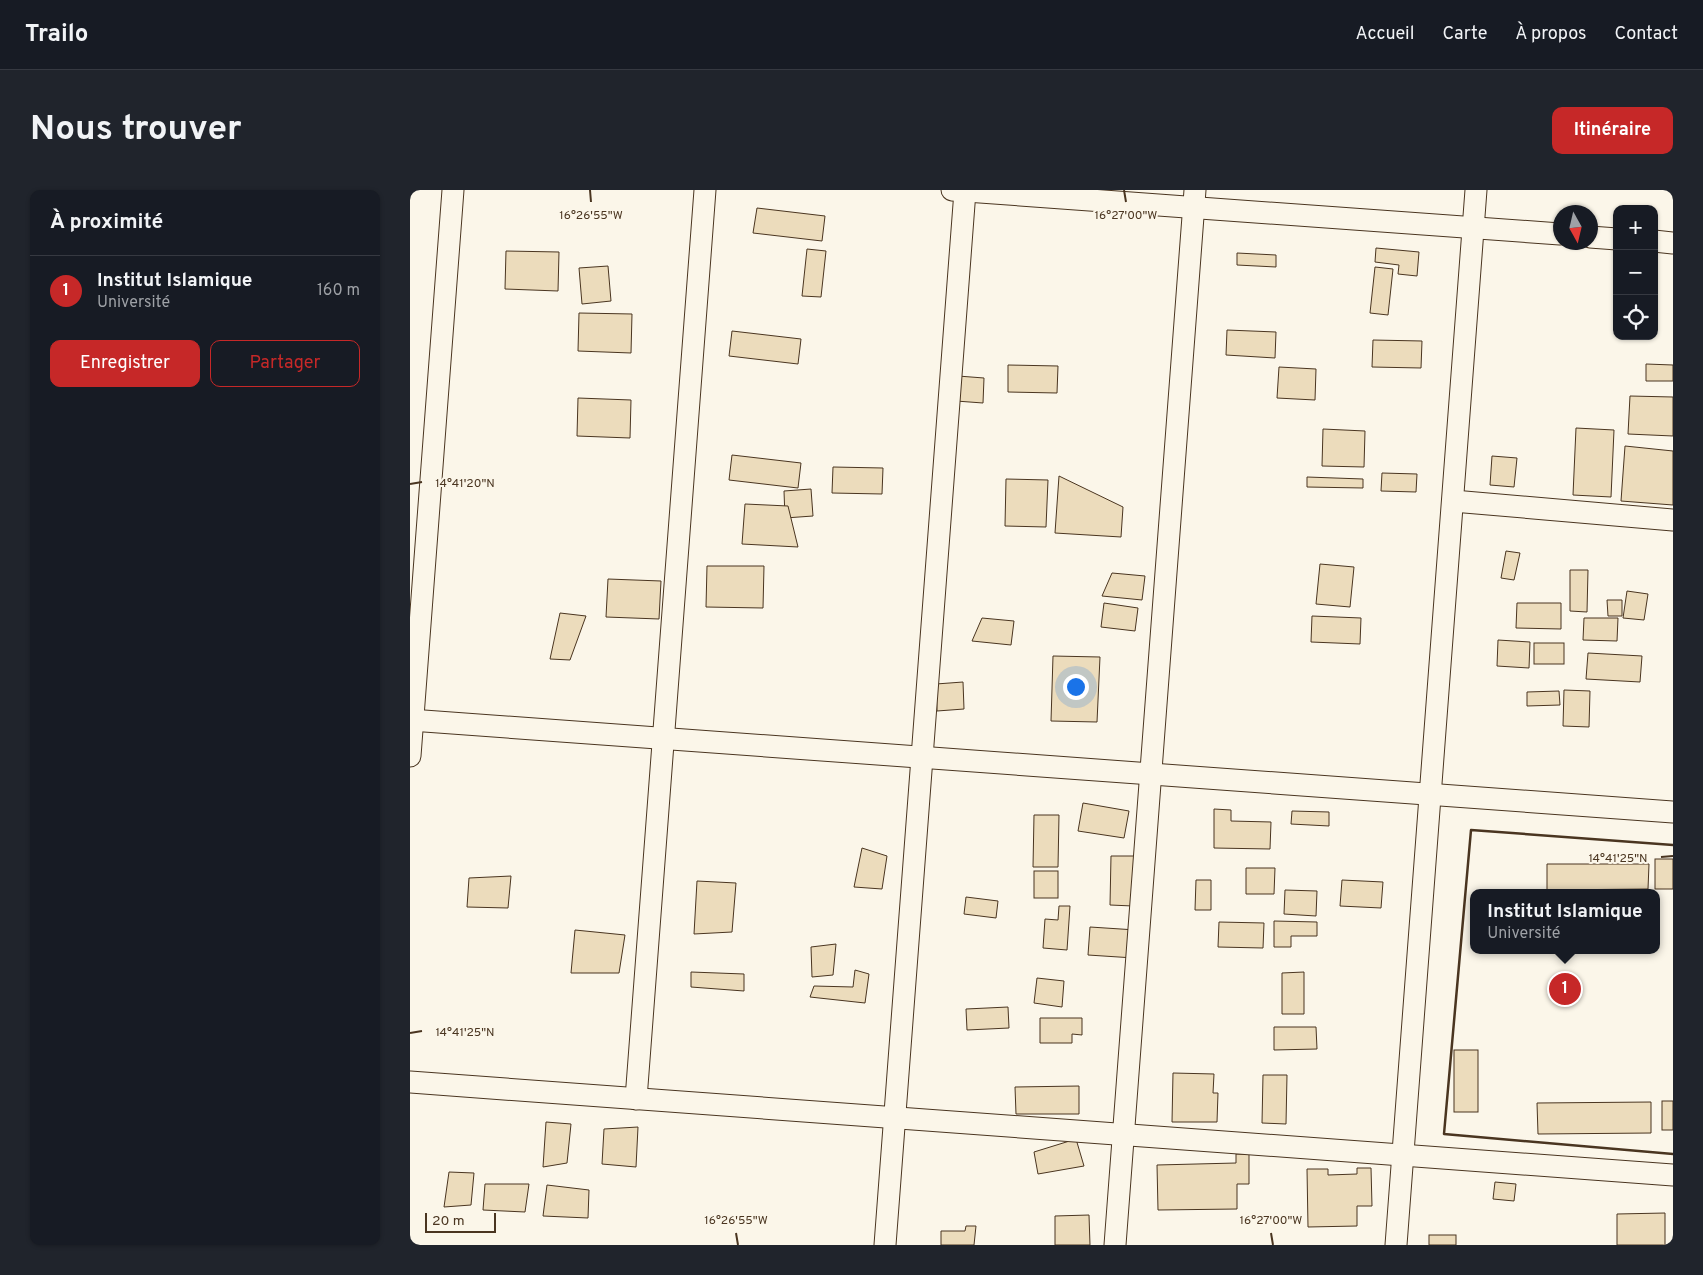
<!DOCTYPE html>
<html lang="fr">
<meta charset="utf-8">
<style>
body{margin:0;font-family:Overpass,sans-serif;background:#20242c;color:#f1f3f6}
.controls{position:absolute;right:15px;top:15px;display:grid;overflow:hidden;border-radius:10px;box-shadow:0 1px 4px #0004}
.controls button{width:45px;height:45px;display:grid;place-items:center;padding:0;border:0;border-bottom:1px solid #363941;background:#171b24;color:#f1f3f6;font:25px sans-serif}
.compass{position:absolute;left:1143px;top:15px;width:45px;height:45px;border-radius:50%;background:#171b24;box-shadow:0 1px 4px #0004;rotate:172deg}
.scale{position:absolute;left:15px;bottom:12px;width:71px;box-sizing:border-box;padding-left:5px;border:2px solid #4a3520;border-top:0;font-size:14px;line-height:18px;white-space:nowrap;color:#4a3520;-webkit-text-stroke:4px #fbf6e9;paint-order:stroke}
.you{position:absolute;left:665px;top:496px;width:18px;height:18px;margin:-12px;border:4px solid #fff;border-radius:50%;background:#1a73e8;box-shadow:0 0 0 8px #1a73e833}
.badge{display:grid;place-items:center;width:32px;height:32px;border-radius:50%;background:#c62828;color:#fff;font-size:16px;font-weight:700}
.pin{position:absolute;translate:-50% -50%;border:2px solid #fff;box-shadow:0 1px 5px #0006}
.popup{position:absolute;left:1060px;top:699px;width:190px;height:65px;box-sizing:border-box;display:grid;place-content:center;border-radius:10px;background:#171b24;filter:drop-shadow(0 1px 4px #0005);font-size:16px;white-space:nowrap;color:#9ea1a6}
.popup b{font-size:19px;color:#f1f3f6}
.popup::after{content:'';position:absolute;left:50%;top:100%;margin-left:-10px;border:10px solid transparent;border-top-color:#171b24}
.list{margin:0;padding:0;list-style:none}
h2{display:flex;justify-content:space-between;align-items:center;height:65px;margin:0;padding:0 20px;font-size:21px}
h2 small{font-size:16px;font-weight:400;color:#9ea1a6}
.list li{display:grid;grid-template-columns:32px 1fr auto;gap:15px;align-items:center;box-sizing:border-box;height:70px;padding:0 20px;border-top:1px solid #363941}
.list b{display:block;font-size:19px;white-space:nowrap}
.list p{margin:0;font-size:16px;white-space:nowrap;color:#9ea1a6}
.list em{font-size:16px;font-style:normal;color:#9ea1a6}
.actions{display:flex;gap:10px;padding:15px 20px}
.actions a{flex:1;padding:11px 0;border:1px solid #c62828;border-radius:10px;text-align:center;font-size:18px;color:#c62828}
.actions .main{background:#c62828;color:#fff}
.icon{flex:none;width:28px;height:28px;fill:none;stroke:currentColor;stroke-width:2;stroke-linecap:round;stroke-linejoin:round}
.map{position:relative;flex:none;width:1263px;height:1055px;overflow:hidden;border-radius:10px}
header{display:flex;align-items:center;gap:30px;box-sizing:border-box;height:70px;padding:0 25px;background:#171b24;border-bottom:1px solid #363941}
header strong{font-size:24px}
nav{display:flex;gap:28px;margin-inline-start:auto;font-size:18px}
.intro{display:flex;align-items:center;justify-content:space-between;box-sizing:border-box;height:120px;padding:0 30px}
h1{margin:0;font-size:35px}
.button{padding:12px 22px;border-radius:10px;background:#c62828;color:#fff;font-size:18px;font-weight:700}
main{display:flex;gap:30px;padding:0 30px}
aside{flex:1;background:#171b24;border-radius:10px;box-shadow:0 1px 4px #0004}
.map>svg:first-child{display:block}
</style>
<header>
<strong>Trailo</strong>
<nav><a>Accueil</a><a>Carte</a><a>À propos</a><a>Contact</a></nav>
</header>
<div class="intro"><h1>Nous trouver</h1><a class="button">Itinéraire</a></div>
<main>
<aside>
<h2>À proximité<small></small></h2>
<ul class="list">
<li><span class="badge">1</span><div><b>Institut Islamique</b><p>Université</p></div><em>160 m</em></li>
</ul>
<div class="actions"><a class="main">Enregistrer</a><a>Partager</a></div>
</aside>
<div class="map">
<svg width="1263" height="1055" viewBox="0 0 1263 1055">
<rect width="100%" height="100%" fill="#fbf6e9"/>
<g fill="#ecdcbc" stroke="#4a3520">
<polygon points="347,18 415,26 412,51 343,43"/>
<polygon points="966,58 1009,62 1007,86 988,84 989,75 965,72"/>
<polygon points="397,59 416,61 411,107 392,106"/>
<polygon points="96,61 149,62 148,101 95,99"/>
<polygon points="827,63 866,65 866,77 827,75"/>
<polygon points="198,76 201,111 172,114 169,78"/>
<polygon points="965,77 983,79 978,125 960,123"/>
<polygon points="169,123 222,124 221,163 168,161"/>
<polygon points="817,140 866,142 865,168 816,165"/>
<polygon points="322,141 391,149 388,174 319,166"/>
<polygon points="963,150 1012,151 1011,178 962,177"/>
<polygon points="1236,174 1263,175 1263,191 1236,191"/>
<polygon points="598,175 648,176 647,203 598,202"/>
<polygon points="869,177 906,179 905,210 867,208"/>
<polygon points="548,186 574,188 573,213 546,211"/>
<polygon points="1220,206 1263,207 1263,246 1218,244"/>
<polygon points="168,208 221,210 220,248 167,246"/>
<polygon points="1166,238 1204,240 1201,307 1163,305"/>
<polygon points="913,239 955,241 954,277 912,276"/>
<polygon points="1215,256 1263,261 1263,315 1211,311"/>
<polygon points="322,265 391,273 388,298 319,290"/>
<polygon points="1082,266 1107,268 1104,297 1080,295"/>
<polygon points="423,277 473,278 472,304 422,303"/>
<polygon points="972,283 1007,284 1006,302 971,301"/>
<polygon points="649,286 713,317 711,347 645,343"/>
<polygon points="897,287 953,289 953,298 897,297"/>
<polygon points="596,289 638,290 636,337 595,336"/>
<polygon points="401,299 403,326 375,328 374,301"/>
<polygon points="335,314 378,316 388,357 332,354"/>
<polygon points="1096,361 1110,363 1104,390 1091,388"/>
<polygon points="910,374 944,377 940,417 906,414"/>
<polygon points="297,376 354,376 353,418 296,417"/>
<polygon points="1160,380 1178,380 1177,422 1160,421"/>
<polygon points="702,383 735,386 732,410 692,406"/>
<polygon points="198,389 251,391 249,429 196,427"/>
<polygon points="1217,401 1238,404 1234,430 1213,428"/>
<polygon points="1197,410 1212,410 1212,426 1198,426"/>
<polygon points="694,413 728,418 725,441 691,437"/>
<polygon points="1107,413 1151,413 1151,439 1106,438"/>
<polygon points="150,423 176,426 160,470 140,469"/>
<polygon points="902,426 951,428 950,454 901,452"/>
<polygon points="572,428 604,431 601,455 562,451"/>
<polygon points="1174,428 1208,428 1207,451 1173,450"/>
<polygon points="1088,450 1120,452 1119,478 1087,476"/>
<rect x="1124" y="453" width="30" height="21"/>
<polygon points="1178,463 1232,466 1230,492 1176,489"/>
<polygon points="643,466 690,467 687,532 641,531"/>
<polygon points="553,492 554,519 527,521 526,494"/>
<polygon points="1154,500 1180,501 1179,537 1153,536"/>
<polygon points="1149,501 1150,515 1117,516 1117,502"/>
<polygon points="673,613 719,621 714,648 668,641"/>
<polygon points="804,619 821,620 821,631 861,632 860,659 804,658"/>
<polygon points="882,621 919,622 919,636 881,634"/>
<polygon points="624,625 649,625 648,677 623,677"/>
<polygon points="452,658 477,666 472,699 444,697"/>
<polygon points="701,666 724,666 723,716 700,715"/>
<rect x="1245" y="669" width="18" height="30"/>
<polygon points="1137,674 1239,674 1238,699 1137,700"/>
<polygon points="836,678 865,678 864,704 836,704"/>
<rect x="624" y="681" width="24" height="27"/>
<polygon points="101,686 98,718 57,717 59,688"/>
<polygon points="786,690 801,690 801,720 785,720"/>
<polygon points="932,690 973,692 971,718 930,716"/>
<polygon points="287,691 326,693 322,742 284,744"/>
<polygon points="875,700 907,701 906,726 874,724"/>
<polygon points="556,707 588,711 586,728 554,724"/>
<polygon points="649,716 660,716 657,760 633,758 635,729 648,730"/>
<polygon points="864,731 907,732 907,746 881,746 881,757 864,757"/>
<polygon points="809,732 854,733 853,758 808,757"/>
<polygon points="680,737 726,740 724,768 678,765"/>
<polygon points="165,740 215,745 209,783 161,783"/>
<polygon points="426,754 423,785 402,787 401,757"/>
<polygon points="445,780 459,784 455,813 400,807 404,796 443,797"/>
<polygon points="281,782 334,784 334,801 281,797"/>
<polygon points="894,782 894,824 872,824 872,783"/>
<polygon points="627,788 654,791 652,817 624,813"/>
<polygon points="598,817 599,838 557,840 556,819"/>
<polygon points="630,828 672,828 672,845 662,844 662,853 630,853"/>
<polygon points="864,837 906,837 907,859 864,860"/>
<rect x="1044" y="860" width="24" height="62"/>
<polygon points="763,883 804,884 803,903 808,903 807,932 762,932"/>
<polygon points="853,885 877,885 876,934 852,933"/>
<polygon points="669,896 669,924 606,924 605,897"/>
<rect x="1252" y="911" width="11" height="29"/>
<polygon points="1241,912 1241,943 1128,944 1127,913"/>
<polygon points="136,932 161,934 157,973 133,977"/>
<polygon points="228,937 226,977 192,974 194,939"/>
<polygon points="666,949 674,976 628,984 624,962"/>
<polygon points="826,964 839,964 839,994 827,994 827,1019 748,1020 747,975 826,973"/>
<polygon points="947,978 961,978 962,1016 947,1016 947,1036 898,1037 897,979 918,979 918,985 947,984"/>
<polygon points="39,982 64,983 61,1015 34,1017"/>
<polygon points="1085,992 1106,994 1104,1011 1083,1009"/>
<polygon points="75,994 119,994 115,1022 73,1020"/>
<polygon points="137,995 179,1000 178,1028 133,1026"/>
<polygon points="1255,1023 1255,1055 1207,1055 1207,1024"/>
<polygon points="679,1025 680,1055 645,1055 645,1026"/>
<polygon points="556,1036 566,1036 564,1055 531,1055 531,1041 555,1041"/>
<rect x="1019" y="1045" width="27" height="10"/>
</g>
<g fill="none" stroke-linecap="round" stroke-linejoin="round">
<defs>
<g id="minor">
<polyline points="542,0 1150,44"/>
<polyline points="1180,47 1207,49"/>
<polyline points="1244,51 1263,53"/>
<polyline points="1043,311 1263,330"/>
<polyline points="0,530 1263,622"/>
<polyline points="0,566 43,0"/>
<polyline points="0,892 1263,985"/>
<polyline points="226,909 295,0"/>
<polyline points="475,1055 555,1"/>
<polyline points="705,1055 785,0"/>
<polyline points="986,1055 1066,0"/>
</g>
</defs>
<use href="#minor" stroke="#4a3520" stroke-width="23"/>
<use href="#minor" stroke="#fbf6e9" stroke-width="21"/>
<polyline stroke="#4a3520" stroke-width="2.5" points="1263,655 1061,640 1034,944 1263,964"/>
</g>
<path fill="none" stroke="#4a3520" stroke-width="2" d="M180 0 181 12M714 0 716 12M0 294 12 292M1251 667 1263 666M0 843 12 841M326 1043 328 1055M861 1043 863 1055"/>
<g font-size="12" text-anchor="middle" fill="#4a3520" stroke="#fbf6e9" stroke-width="4" stroke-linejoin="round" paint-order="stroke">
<text x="181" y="29">16°26'55"W</text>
<text x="716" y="29">16°27'00"W</text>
<text x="55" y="297">14°41'20"N</text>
<text x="1208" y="672">14°41'25"N</text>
<text x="55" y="846">14°41'25"N</text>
<text x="326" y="1034">16°26'55"W</text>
<text x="861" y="1034">16°27'00"W</text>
</g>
</svg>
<div class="controls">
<button>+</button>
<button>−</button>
<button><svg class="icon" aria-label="locate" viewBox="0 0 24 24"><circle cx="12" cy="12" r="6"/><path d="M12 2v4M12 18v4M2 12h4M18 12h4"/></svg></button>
</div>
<svg class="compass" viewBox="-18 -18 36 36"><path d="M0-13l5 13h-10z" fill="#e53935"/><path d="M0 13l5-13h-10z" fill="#9ea1a6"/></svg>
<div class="scale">20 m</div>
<div class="you"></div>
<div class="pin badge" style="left:1155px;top:799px">1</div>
<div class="popup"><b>Institut Islamique</b>Université</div>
</div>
</main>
